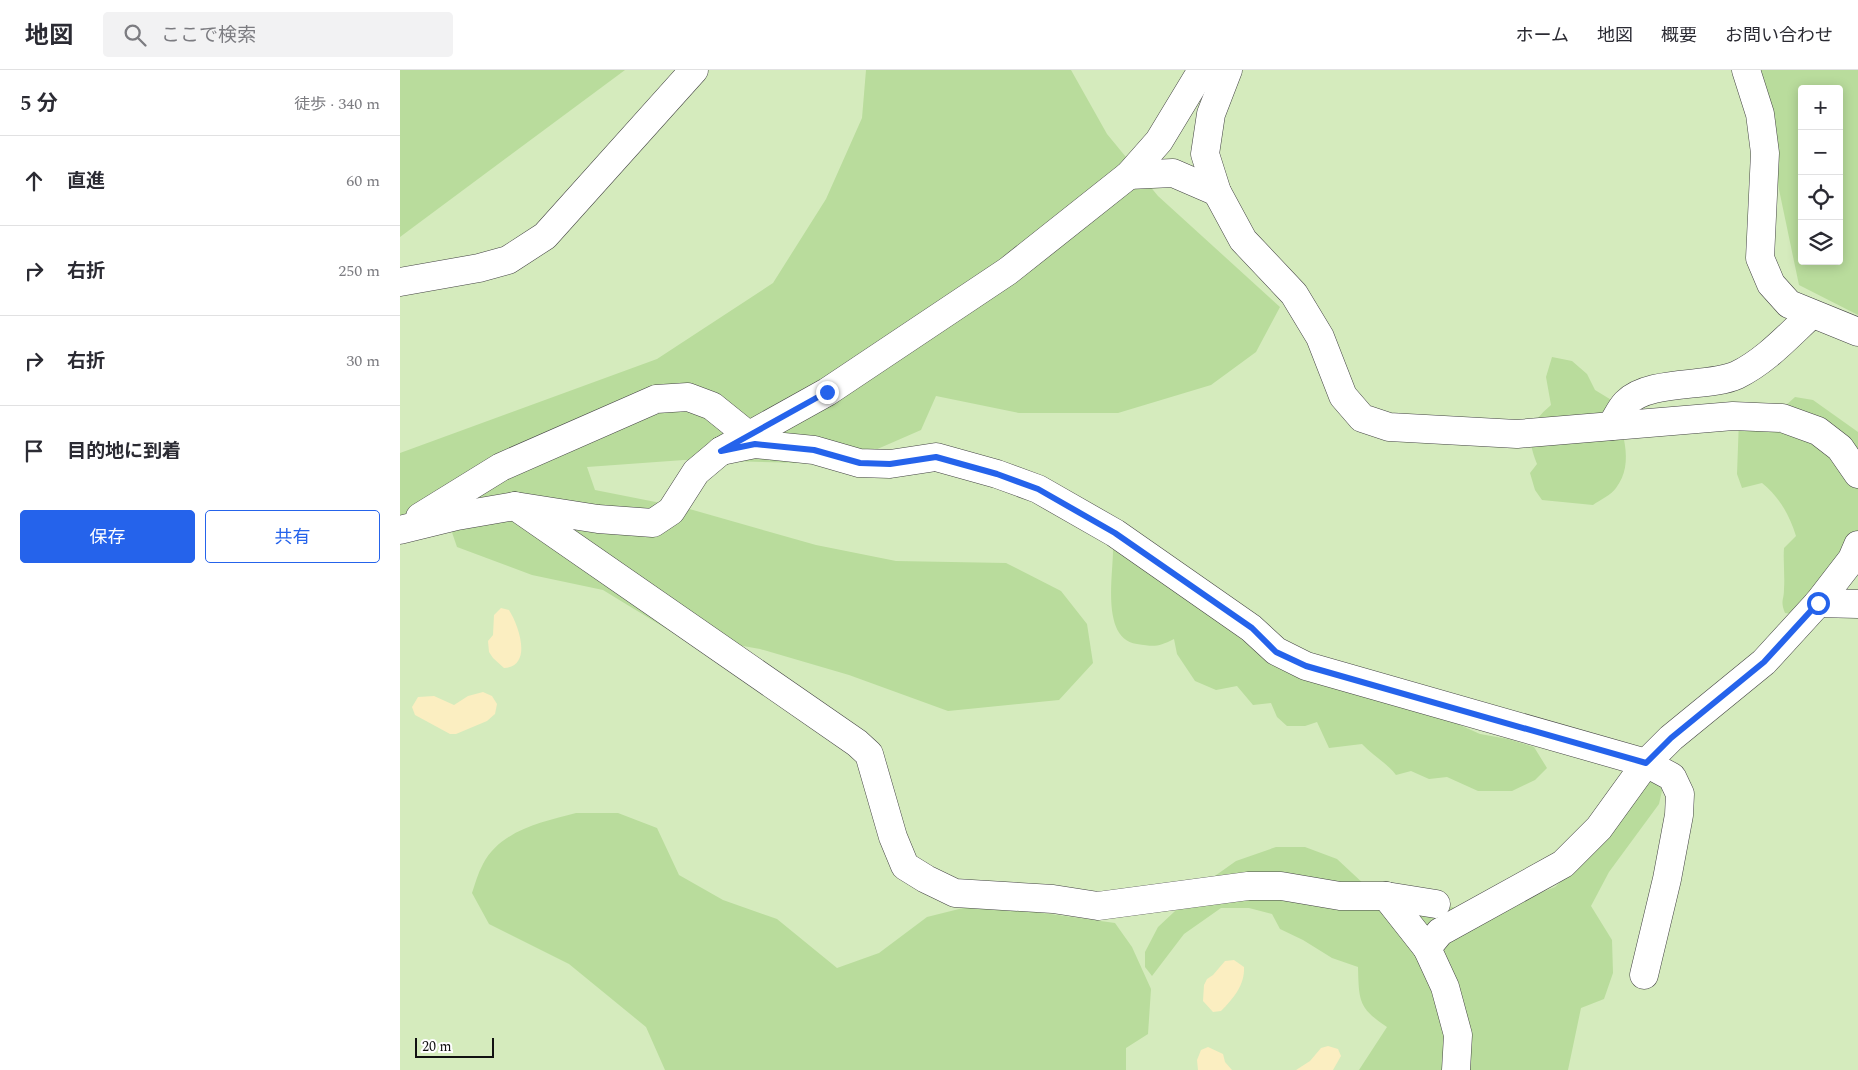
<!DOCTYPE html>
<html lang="ja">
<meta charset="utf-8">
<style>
body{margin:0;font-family:Spectral,"Noto Sans JP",serif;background:#f2f2f3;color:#2b2b33}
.controls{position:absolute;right:15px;top:15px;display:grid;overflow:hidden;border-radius:5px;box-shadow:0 2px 12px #0003}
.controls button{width:45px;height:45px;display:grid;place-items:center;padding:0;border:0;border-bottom:1px solid #e1e1e2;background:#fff;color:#2b2b33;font:25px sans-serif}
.scale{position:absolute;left:15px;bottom:12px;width:79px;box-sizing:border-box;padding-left:5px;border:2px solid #111;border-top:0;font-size:14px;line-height:18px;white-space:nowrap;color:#111;-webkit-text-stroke:4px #fff;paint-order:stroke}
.stop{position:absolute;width:15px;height:15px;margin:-11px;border:4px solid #2563eb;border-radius:50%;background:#fff}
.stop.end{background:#2563eb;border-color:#fff;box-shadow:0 1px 5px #0008}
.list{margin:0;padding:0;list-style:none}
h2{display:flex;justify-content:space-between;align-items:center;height:65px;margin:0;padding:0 20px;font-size:21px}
h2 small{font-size:16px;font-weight:400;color:#7c7c81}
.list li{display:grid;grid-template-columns:32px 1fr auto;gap:15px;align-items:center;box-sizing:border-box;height:90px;padding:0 20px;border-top:1px solid #e1e1e2}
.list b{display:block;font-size:19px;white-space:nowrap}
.list em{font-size:16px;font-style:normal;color:#7c7c81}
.actions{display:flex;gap:10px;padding:15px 20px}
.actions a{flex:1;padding:11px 0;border:1px solid #2563eb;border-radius:5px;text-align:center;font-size:18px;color:#2563eb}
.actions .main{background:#2563eb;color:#fff}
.icon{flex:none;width:28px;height:28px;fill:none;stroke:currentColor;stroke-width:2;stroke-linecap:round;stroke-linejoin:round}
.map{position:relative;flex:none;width:1458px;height:1000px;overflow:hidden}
header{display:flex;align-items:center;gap:30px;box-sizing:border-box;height:70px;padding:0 25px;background:#fff;border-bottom:1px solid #e1e1e2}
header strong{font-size:24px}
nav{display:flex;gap:28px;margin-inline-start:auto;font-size:18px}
.search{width:350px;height:45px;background:#f2f2f3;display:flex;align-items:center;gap:12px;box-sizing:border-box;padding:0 18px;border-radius:5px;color:#7c7c81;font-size:19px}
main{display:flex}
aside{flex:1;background:#fff}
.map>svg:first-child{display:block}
</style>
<header>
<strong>地図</strong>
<div class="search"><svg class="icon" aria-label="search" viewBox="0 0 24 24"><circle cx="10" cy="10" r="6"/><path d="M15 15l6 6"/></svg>ここで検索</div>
<nav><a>ホーム</a><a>地図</a><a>概要</a><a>お問い合わせ</a></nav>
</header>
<main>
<aside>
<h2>5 分<small>徒歩 · 340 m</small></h2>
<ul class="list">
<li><svg class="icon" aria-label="ahead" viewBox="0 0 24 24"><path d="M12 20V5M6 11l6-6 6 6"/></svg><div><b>直進</b></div><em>60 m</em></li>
<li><svg class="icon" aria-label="right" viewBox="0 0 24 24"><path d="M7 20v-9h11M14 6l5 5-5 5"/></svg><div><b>右折</b></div><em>250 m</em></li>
<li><svg class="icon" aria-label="right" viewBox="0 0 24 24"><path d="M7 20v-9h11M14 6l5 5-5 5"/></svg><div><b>右折</b></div><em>30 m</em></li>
<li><svg class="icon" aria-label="arrive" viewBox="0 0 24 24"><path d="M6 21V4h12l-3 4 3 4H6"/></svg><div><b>目的地に到着</b></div></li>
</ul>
<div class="actions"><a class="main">保存</a><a>共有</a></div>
</aside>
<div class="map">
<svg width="1458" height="1000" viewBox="0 0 1458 1000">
<rect width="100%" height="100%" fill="#fffdf5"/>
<path fill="#d5ebbd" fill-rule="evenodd" d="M0 0H1458V1000H0ZM1402 19H1439V191H1402Z"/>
<g fill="#b9dc9c" fill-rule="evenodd">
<polygon points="0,0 225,0 0,167"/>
<polygon points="466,0 671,0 707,64 758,126 880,237 856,282 811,315 718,343 619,343 536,326 521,360 443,394 284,390 187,397 195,420 286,438 416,475 496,491 606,493 661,521 687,554 693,593 659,630 548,641 449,605 360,579 275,564 203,520 132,505 57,477 45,442 0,457 0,383 257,289 373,213 426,129 462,48"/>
<path d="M1354 0H1458V245L1399 215ZM1402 19H1439V191H1402Z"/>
<path d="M1152 287 1172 291 1187 304 1195 320 1213 331C1221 359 1236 392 1216 418 1211 425 1200 430 1193 435L1142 430 1135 420 1130 403 1137 394C1126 365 1128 355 1151 335L1146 307Z"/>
<path d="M1395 327 1413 330 1458 362V504L1448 517 1398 545 1385 543C1380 530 1384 531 1384 519 1385 505 1383 492 1384 478L1396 466C1389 444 1380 428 1362 413L1342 418 1337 404 1339 349 1384 337Z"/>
<path d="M713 480 730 482 878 598 918 612 1033 643 1080 664 1108 669 1134 677 1147 698 1135 710 1112 721H1078L1047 707 1029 709 1011 701 996 705C986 692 973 686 962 674L929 678 917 652 905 656H887L877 647 871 633 853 635 837 616 816 620 795 611 777 584 774 569C758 577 755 577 737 574 701 569 713 507 713 480Z"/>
<path d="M1251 702 1264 712 1259 734 1209 802 1191 836 1212 870 1213 903 1204 929 1181 938 1168 1000H959L987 957C958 938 959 930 958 897L932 888 903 870 880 859 872 844 849 838H821L784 864 752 906 745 897V882L758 857 805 813 836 791 876 777H905L937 789 966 816 1085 845 1155 817 1175 798Z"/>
<path d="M176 743H218L257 758 279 805 323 830 377 849 437 898 479 883 527 847 579 834 715 853 732 877 751 919 748 964 726 978V1000H265L246 957 169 894 89 854 72 823C75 814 78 803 83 794 101 760 142 752 176 743Z"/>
</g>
<g fill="#fbeec1">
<path d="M101 538 109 540C119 556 133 596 104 598L93 588 89 582 88 571 93 565 94 545Z"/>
<polygon points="83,622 92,626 97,634 95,644 87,651 56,664 50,664 15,645 12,637 18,627 34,626 54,635 68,626"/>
<path d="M834 890 844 897C845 915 833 929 821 941L813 942 803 931 804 915 807 909 813 905 825 891Z"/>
<polygon points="928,976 938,979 941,986 933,1000 896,1000 910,991 921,978"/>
<polygon points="808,977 823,984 825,992 832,1000 798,1000 797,990 801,980"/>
</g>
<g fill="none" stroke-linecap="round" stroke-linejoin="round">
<defs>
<g id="minor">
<polyline points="828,0 811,44 805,84 817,122 843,170 894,224 920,267 943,326 962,348 989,357 1117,364 1333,346 1382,348 1418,361 1440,378 1458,404"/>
<polyline points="1346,0 1360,44 1365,83 1360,188 1371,214 1389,234 1458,262"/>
<polyline points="729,105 773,103 817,122"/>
<polyline points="0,212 79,198 108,190 145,166 294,0"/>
<path d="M1211 356C1216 349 1220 339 1226 333 1249 309 1309 318 1337 305 1366 291 1389 265 1412 244"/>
<polyline points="321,381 355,374 414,380 459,393 490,394 536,387 597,404 638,419 715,463 851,558 876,581 906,596 1246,693 1272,707 1280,724 1279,745 1267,809 1244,905"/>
<polyline points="115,436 457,673 469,684 493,767 505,796 526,809 555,823 653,829 698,836 848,816 881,816 940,826 986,826 1036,834"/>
<polyline points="20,447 101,397 256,329 288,327 312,336 348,365"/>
<polyline points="0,460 57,446 115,436 198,449 253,453 271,441 296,402 321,381 427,322 608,201 729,105 759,71 802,0"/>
<polyline points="1418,533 1458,534"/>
<polyline points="986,826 1027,878"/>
<polyline points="1056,1000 1058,965 1045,917 1027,878 1040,862 1163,794 1199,758 1246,693 1271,668 1364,592 1418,533 1452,489 1458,475"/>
</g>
</defs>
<use href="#minor" stroke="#444" stroke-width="29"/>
<use href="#minor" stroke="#fff" stroke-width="28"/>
</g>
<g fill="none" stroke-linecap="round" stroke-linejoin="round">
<polyline stroke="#2563eb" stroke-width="6" points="427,322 321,381 355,374 414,380 460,393 490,394 536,387 597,404 638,419 715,463 852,558 876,582 906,596 1246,693 1271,668 1364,592 1418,533"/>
</g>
</svg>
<div class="controls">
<button>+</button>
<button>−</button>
<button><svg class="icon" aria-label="locate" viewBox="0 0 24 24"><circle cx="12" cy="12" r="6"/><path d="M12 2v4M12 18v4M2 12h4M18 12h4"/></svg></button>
<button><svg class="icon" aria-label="layers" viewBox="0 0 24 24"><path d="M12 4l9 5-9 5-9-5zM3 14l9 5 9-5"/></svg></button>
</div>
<div class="scale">20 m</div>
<div class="stop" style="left:1418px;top:533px"></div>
<div class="stop end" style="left:427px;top:322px"></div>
</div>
</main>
